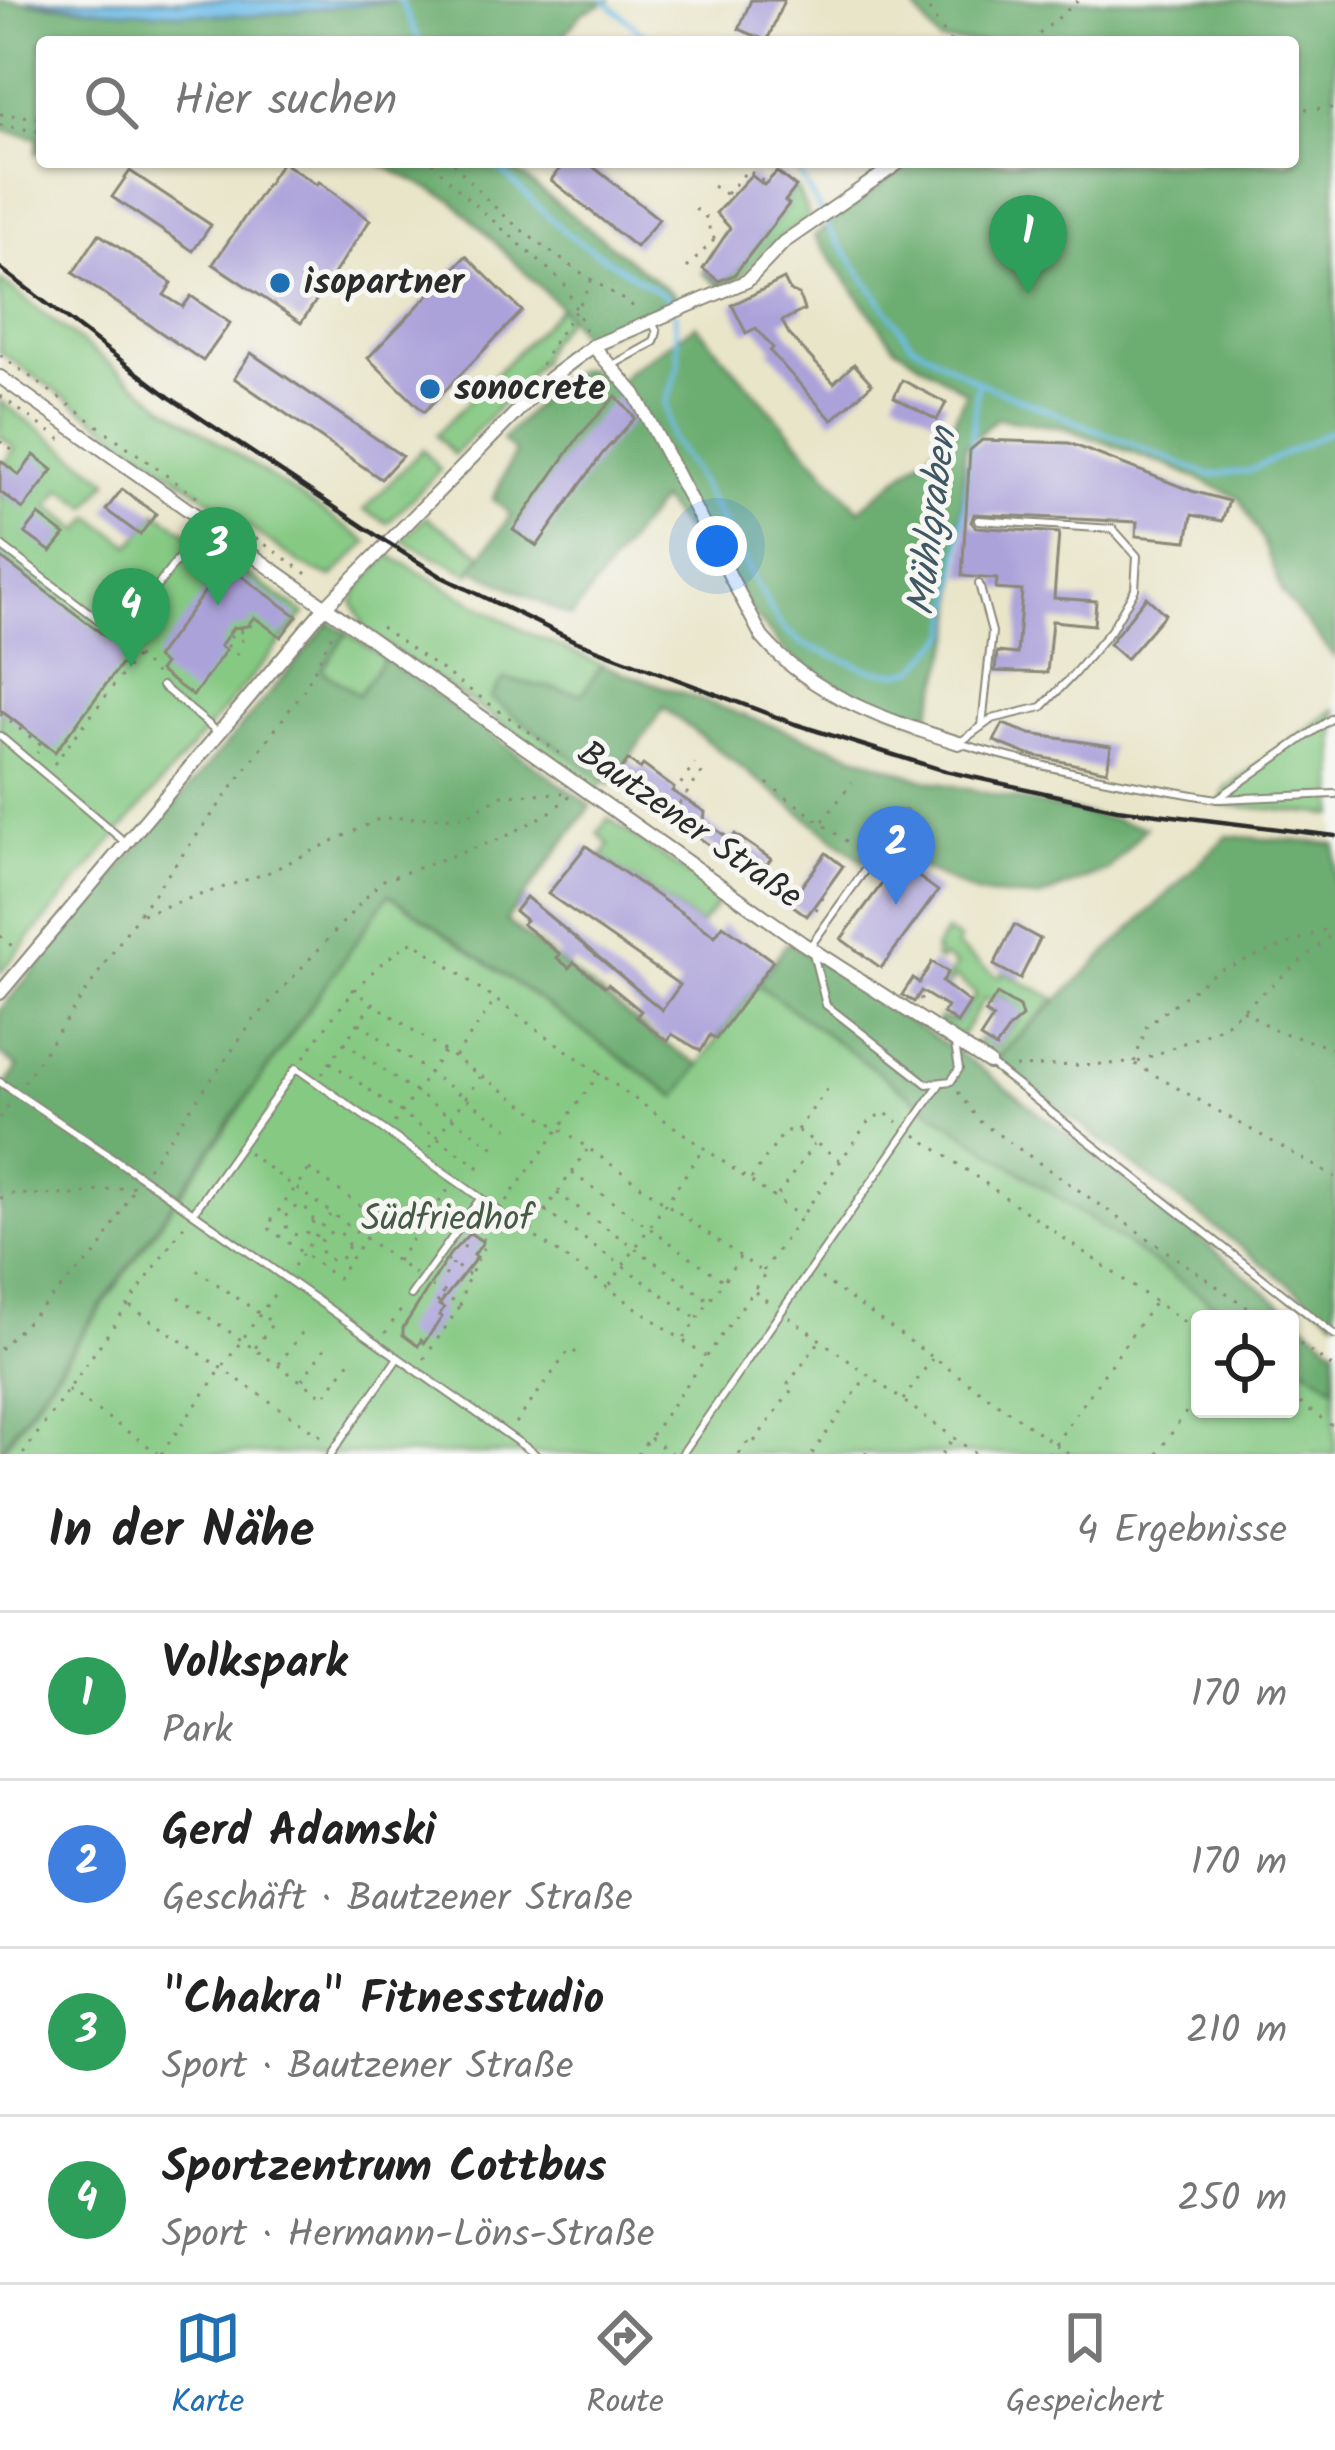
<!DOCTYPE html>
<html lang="de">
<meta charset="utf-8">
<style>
body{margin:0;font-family:Kalam,sans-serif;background:#f6f6f6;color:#222}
.controls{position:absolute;right:36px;bottom:36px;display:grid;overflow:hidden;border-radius:12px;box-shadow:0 3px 9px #0004}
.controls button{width:108px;height:108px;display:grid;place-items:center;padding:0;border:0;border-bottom:3px solid #e0e0e0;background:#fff;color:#222;font:60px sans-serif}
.you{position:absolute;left:717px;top:546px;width:42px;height:42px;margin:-30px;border:9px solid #fff;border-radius:50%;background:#1a73e8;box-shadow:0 0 0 18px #1a73e833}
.badge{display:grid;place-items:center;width:78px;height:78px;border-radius:50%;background:#1f6fb2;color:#fff;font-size:39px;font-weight:700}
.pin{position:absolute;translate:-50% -99px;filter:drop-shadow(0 3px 6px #0008)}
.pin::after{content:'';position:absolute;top:63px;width:42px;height:36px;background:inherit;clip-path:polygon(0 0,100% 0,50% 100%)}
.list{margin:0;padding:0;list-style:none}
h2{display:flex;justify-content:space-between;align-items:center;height:156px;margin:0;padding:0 48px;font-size:51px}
h2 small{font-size:39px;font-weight:400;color:#767676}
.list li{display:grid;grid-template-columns:78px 1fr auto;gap:36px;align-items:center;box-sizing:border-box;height:168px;padding:0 48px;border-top:3px solid #e0e0e0}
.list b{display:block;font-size:45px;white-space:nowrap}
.list p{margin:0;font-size:39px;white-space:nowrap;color:#767676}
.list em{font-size:39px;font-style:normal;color:#767676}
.icon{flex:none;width:66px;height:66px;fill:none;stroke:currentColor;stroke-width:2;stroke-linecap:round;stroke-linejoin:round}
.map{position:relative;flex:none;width:1335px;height:1454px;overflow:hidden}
.search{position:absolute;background:#fff;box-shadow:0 3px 9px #0004;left:36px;right:36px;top:36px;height:132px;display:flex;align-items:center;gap:30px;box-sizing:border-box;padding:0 42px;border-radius:12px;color:#767676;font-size:45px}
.sheet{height:828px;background:#fff}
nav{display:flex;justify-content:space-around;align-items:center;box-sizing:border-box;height:168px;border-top:3px solid #e0e0e0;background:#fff;font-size:33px;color:#767676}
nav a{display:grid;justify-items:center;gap:6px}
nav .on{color:#1f6fb2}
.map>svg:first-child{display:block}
</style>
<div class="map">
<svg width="1335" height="1454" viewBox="0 0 1335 1454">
<rect width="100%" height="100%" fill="#f6f6f2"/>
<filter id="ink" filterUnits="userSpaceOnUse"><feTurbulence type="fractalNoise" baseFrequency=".00833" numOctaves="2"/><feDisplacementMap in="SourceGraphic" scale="24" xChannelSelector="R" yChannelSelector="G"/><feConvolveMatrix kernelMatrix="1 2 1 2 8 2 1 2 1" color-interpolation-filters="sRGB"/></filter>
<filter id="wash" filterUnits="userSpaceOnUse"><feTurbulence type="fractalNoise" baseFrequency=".004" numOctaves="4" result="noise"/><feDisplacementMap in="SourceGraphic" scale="48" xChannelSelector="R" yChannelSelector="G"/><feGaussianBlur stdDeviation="2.7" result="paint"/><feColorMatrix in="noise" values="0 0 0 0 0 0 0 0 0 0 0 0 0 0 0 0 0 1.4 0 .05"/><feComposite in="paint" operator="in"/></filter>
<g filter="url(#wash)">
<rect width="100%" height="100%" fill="#e9e5c9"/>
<g fill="#85c983" stroke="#587a57" stroke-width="3">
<polygon points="796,187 809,217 766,247 739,279 722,288 703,273 704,270 721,283 732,277 788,205 785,201"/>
<polygon points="0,280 163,405 368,542 332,577 304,566 0,352"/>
<polygon points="560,308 568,317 548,342 539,363 454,455 436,435"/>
<polygon points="0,401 109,480 88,507 62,488 49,506 81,531 92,517 131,546 157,512 305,614 0,973 0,469 15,448 0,436"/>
<polygon points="423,449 440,470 388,523 364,510"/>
<polygon points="426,517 481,554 470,574 402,540"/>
<polygon points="389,555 524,631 602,665 582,694 505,679 491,698 604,780 598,789 360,627 363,623 353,603 358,589"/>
<polygon points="347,633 384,658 359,695 321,670"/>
<polygon points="1335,709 1335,815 1221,805 1225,789"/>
<polygon points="608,818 722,899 700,925 602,857 609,845 598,833"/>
<polygon points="389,894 676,1097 757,984 933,1112 1236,1319 1200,1319 1200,1409 1290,1409 1290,1356 1335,1387 1335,1454 0,1454"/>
<path d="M946 932 960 940 957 947C971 956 983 969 1000 977L1003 972 1056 999 996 1058 976 1045 980 1038 996 1048 1009 1028 1020 1019 1018 1007 998 994 992 1002 985 998 961 1036 938 1022 940 1018 957 1022 976 994 955 977 940 998 937 996 956 965 943 957 939 962 934 958 937 953 934 950Z"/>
</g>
<g fill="#6cad71" stroke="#4c6c4e" stroke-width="3">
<polygon points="0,0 108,10 248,16 402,0 611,0 582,13 559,42 42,42 42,153 36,153 38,138 0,130"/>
<polygon points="908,0 1335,0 1335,658 1283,594 1263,541 1239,498 1177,469 1065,428 997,418 965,446 954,633 926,725 827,682 786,653 660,500 571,617 472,569 511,515 493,499 515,452 502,440 555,384 579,369 605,373 615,387 628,371 696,325 859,510 947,437 966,392 895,347 814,236 911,162 1293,162 1293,42 940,42"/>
<polygon points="376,162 504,162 682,301 585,341 560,307 452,200"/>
<polygon points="330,622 347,633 322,670 358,695 384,658 591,806 506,921 659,1040 700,1065 677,1097 389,894 0,1450 0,1093 18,1067 0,1054 0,1010"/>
<polygon points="602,665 925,780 1146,827 1108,870 1038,898 977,894 877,846 864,862 664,708 610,785 490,698 504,679 582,694"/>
<polygon points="1227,836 1335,844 1335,1319 996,1060"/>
<polygon points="788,942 975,1064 1155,1202 1335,1348 1335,1387 1290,1356 1290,1319 1236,1319 933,1112 757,984"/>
</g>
<polygon fill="#70beea" stroke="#4e748a" stroke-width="3" points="27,0 402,0 248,16 108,10"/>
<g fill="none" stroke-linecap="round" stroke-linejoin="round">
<g stroke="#70beea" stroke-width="4.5">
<polyline points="400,0 420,42"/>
<polyline points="604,0 653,42"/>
<polyline points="492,162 567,234 669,298 675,313 679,365 666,404 672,439 693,470 779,624 802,644 871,670 898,673 916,669 950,633 978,382"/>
<polyline points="793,162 833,235 911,343 978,382 1209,475 1249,471 1335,429"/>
</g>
</g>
<g id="blocks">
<g fill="#aca2da">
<polygon points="751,0 784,0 767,41 739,29"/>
<polygon points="282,162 317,185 319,182 370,220 301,323 213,264"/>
<polygon points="565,162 587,162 659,219 636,247 551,180"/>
<polygon points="130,171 211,225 193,251 112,197"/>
<polygon points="777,172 796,187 785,201 789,204 734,275 719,281 703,269 730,228 716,213 751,175 764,185"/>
<polygon points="99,234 172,283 164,295 183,307 191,296 230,323 203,361 73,273"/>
<polygon points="466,256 522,311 424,412 368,358"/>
<polygon points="784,279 790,291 799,295 804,310 782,321 789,334 834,383 854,364 872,384 832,420 770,351 773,348 756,328 746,333 732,305"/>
<polygon points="251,353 331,408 402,456 381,479 314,433 234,378"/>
<polygon points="902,380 946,403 937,420 894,397"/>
<polygon points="616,396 635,418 603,453 537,546 513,530 580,435"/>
<polygon points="982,440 1069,443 1192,491 1229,501 1222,521 1192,515 1187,541 1136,536 1137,522 974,514 971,522 976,527 1059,533 1054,598 1096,601 1094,625 1052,621 1047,673 995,671 997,652 1017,654 1022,591 996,589 997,579 962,576 970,450"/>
<polygon points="34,455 53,470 23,509 0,492 0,460 19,475"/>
<polygon points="122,489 156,514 140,535 106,510"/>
<polygon points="39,515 65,535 51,552 25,533"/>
<polygon points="0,557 129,654 55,752 0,710"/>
<polygon points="225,564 297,616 281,637 254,617 247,626 233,628 220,646 226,650 193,696 159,671 164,664 156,658"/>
<polygon points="1146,597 1165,614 1126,659 1109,644"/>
<polygon points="1003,724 1030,734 1111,746 1107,771 1026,754 994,741"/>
<polygon points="628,760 640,769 643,765 674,788 672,791 705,812 704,821 731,840 735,834 771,859 757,879 615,778"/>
<polygon points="586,846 715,936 723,925 773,961 716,1039 710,1035 701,1051 672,1034 668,1041 660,1036 636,1017 641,1011 608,984 605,987 574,962 569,968 557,958 560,954 522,924 526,920 515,911 526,897 662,1010 680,985 548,894"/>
<polygon points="826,853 843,866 807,916 789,903"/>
<polygon points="898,862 938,891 881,968 841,939"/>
<polygon points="1014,925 1040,939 1020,979 994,965"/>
<polygon points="932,962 948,972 942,982 970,1003 957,1023 943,1013 947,1007 921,991 914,1002 902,995 913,978 919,983"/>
<polygon points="997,994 1019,1007 1022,1017 1009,1028 996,1048 980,1038 993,1018 985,1013"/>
<polygon points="470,1233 483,1242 474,1255 477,1257 439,1305 444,1308 439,1315 442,1317 424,1343 421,1340 418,1346 403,1335 403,1328 450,1254"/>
</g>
</g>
</g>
<g filter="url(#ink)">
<use href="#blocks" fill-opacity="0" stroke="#8a887a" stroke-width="3"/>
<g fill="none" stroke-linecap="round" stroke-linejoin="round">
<defs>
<g id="service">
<polyline points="611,366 654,342 657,332 653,324"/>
<polyline points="0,545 120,636 204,524"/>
<polyline points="979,584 992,632 982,726"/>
<polyline points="162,686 219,733"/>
<polyline points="0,736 126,843"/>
<polyline points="959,743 992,719 1042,707 1073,675 1111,630 1135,589 1137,556 1113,529 978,520"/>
<path d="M959 743C1044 769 1129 784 1217 799L1335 716"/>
<polyline points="1220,799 1335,794"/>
<polyline points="905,814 811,945 826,1005 927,1084 951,1081 959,1069 955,1045"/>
<polyline points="989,1063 1335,1335"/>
<polyline points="0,1082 162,1191 535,1454"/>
<polyline points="193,1213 296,1068 499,1211"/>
<polyline points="411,1295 480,1199"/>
<polyline points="331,1454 397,1359"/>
<polyline points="682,1454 939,1085"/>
</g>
<g id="minor">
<path d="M593 346 635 394 762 637C812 696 886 720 959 743"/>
<polyline points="0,377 802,943 989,1063"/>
<polyline points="0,993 325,607 550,378 593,346 747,281 784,242 900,162"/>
</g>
</defs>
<use href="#service" stroke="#8a887a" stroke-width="10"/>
<use href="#minor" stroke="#8a887a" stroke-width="16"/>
<g stroke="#8a887a" stroke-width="3" stroke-dasharray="3 9" stroke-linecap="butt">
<polyline points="922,0 951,42"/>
<polyline points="1030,42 1079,0"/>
<polyline points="1293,109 1335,108"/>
<polyline points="0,114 42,118"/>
<polyline points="0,125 42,132"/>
<polyline points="432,162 464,195 564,283 586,331"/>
<path d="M454 162C501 225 574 268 639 310"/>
<polyline points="713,186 733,199"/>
<polyline points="726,194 748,170 765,183"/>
<polyline points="695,209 708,219 710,235 719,242"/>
<polyline points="687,268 715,239"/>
<polyline points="0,355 198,498"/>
<path d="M542 365C555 334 579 313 591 281"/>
<polyline points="0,396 67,444"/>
<polyline points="0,441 17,454"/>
<polyline points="226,517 313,578"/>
<polyline points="240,627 243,649"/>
<polyline points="381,627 559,753"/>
<polyline points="128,647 155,674"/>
<polyline points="238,655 226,644 233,633 246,631 256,619"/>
<polyline points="0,714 42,746 37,753"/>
<polyline points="54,764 138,654"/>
<polyline points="616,783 634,795 636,793"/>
<polyline points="767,783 861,852"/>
<polyline points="624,789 644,760"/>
<polyline points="679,804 704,770"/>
<polyline points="649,805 660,812 695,764"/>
<polyline points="823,821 852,782"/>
<polyline points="715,853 732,861"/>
<polyline points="816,910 822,897"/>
<polyline points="142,914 267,873 381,818 465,817 502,795 563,793"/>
<polyline points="0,936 17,950"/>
<polyline points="352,989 588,1148 765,1274 638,1454"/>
<polyline points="920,1000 925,993"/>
<polyline points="1243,1010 1274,1030 1335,1049"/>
<polyline points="359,1023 509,1129"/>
<polyline points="344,1042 496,1149"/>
<path d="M304 1057C337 1011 364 971 413 941L801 1217"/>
<polyline points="455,1057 495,1001"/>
<polyline points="330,1062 481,1169"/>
<polyline points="1138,1062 1222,1027 1335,932"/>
<polyline points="1135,1064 1335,1177"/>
<polyline points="1015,1067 1134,1063 1147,1025 1217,971 1335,926"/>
<polyline points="322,1074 372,1004"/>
<polyline points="24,1082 138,915 304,690 334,631"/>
<polyline points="958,1092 979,1121 1264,1319"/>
<polyline points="0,1118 9,1105"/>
<polyline points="394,1123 444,1052"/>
<polyline points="797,1130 831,1084"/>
<polyline points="916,1135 1200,1333"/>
<polyline points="430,1147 480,1077"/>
<polyline points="248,1153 415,1274"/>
<polyline points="148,1168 253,1021 381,881 503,838 552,811 569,796"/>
<polygon points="309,1169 379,1219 337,1278 267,1227"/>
<polyline points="572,1173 724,1281"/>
<polyline points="751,1179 785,1131 797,1130 840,1160"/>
<polyline points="557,1193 710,1301"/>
<polyline points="778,1195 814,1144"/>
<polyline points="0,1198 12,1194 73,1195 134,1186"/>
<polyline points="506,1201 600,1073"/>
<circle cx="299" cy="1221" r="14"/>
<polyline points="545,1211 697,1319"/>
<polyline points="507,1217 705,1356"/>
<polyline points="531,1231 587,1150"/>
<circle cx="334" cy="1246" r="14"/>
<polyline points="463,1246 479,1256"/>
<polyline points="447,1260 469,1275"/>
<polyline points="397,1261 450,1187"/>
<polyline points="294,1266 330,1215"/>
<polyline points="197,1270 273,1323 255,1348"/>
<polyline points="763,1271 870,1119 885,1113 898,1122"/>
<polyline points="445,1276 456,1258"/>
<polyline points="821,1278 1069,1454"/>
<polyline points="610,1285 703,1149"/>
<polyline points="755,1292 771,1304"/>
<polyline points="179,1297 324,1397 350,1361"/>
<polyline points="437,1303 445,1290"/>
<polyline points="130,1306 325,1439"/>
<polyline points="460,1306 465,1286 486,1242 474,1231"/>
<polyline points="789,1317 976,1454"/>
<polyline points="385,1333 404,1306"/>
<polyline points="1290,1337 1335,1369"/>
<polyline points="684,1338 740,1257"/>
<polyline points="0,1349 100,1249 135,1186"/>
<polyline points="424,1359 460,1306 432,1287"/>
<polyline points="279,1364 304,1330"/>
<polyline points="302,1380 327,1345"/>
<polyline points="68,1390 158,1453"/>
<polyline points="1290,1396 1335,1428"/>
<polyline points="903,1400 932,1359"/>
<polyline points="516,1423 570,1349 578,1354"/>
<polyline points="650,1438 671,1453"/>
<polyline points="23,1454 188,1220"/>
<polyline points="161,1454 278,1289"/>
<polyline points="739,1454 747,1443 751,1446 793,1388 788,1384 819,1342"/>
<polyline points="812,1454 866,1377"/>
<polyline points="865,1454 869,1448"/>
<polyline points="942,1454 951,1441"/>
<polyline points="1048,1454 1154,1303"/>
<polyline points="1157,1454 1200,1392"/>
</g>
<use href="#service" stroke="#fff" stroke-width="6"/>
<use href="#minor" stroke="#fff" stroke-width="12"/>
<polyline stroke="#2b2b2b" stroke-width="4.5" points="0,268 169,397 388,543 442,577 575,641 795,724 945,771 1117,809 1335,836"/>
</g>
</g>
<g fill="#1f6fb2" stroke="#f6f6f2" stroke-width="4.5">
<circle cx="280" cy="283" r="12"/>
<circle cx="430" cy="389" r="12"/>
</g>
<g text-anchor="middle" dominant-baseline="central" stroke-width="10" stroke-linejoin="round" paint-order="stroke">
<g font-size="36" font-weight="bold" fill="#2b2b2b" stroke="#f6f6f2" text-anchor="start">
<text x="304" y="283">isopartner</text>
<text x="454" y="389">sonocrete</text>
</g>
<g font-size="36" fill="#2b2b2b" stroke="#f6f6f2">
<text transform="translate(689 826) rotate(35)">Bautzener Straße</text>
</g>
<g font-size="36" fill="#465a45" stroke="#f6f6f2">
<text x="447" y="1220">Südfriedhof</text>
</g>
<g font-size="39" font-style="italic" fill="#405764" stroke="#f6f6f2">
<text transform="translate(934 522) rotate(-83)">Mühlgraben</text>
</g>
</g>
</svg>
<div class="controls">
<button><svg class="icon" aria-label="locate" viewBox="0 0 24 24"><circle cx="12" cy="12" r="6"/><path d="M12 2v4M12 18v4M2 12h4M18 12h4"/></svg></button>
</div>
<div class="you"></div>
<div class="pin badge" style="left:1028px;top:294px;background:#2e9e5b">1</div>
<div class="pin badge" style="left:896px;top:905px;background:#3f7fe0">2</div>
<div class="pin badge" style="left:218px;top:606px;background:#2e9e5b">3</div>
<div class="pin badge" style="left:131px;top:667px;background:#2e9e5b">4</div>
<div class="search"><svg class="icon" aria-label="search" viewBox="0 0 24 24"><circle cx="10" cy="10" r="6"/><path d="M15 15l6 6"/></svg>Hier suchen</div>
</div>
<section class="sheet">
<h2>In der Nähe<small>4 Ergebnisse</small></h2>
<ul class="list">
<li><span class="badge" style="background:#2e9e5b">1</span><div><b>Volkspark</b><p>Park</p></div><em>170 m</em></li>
<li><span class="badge" style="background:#3f7fe0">2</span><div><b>Gerd Adamski</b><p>Geschäft · Bautzener Straße</p></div><em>170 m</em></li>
<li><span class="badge" style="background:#2e9e5b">3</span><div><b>&quot;Chakra&quot; Fitnesstudio</b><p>Sport · Bautzener Straße</p></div><em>210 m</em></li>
<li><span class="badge" style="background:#2e9e5b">4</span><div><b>Sportzentrum Cottbus</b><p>Sport · Hermann-Löns-Straße</p></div><em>250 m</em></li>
</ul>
</section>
<nav>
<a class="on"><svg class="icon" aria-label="map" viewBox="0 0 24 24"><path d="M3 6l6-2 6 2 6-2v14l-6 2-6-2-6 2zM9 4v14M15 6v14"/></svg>Karte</a>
<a><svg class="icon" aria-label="directions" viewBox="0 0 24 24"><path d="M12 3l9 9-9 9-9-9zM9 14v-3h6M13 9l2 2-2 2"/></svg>Route</a>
<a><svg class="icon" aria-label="saved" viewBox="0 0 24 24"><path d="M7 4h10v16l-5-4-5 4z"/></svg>Gespeichert</a>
</nav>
